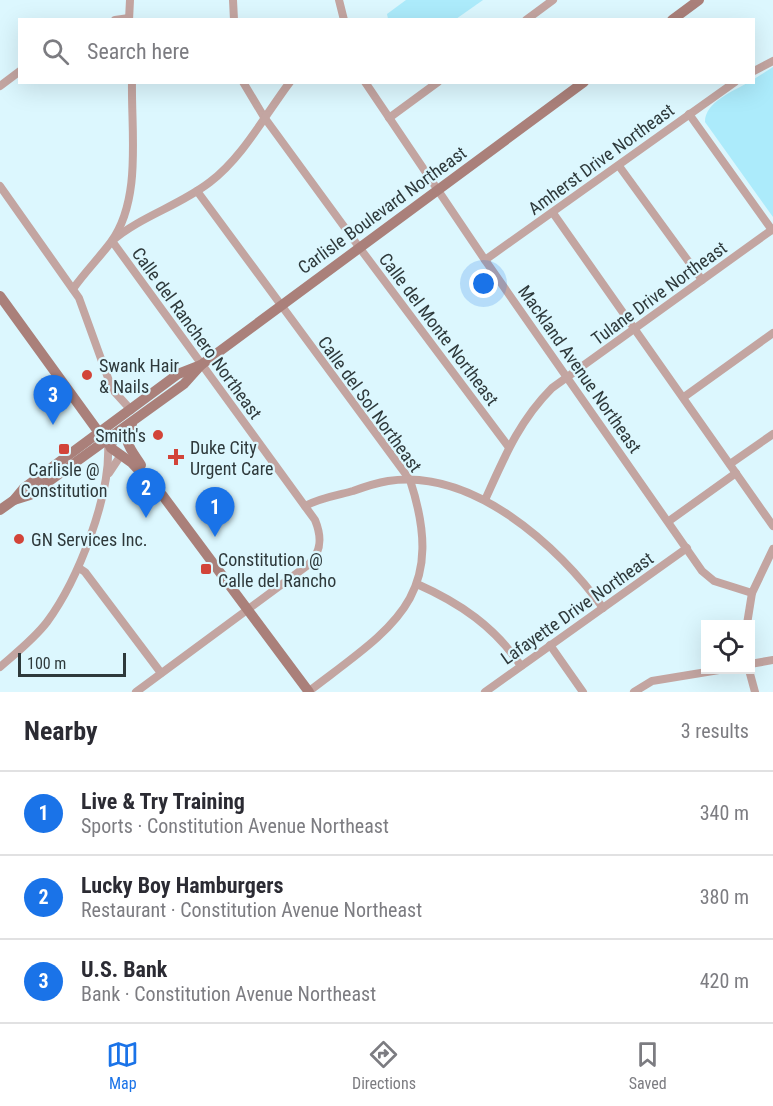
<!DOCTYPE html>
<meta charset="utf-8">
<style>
body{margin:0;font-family:"Roboto Condensed",sans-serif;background:#f7f7f7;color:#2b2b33}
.controls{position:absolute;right:18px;bottom:18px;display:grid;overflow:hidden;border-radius:0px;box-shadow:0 6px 24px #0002}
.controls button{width:54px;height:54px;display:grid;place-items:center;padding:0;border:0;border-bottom:2px solid #e1e1e2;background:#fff;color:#2b2b33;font:30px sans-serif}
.scale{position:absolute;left:18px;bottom:15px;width:108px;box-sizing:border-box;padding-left:6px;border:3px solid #2e393b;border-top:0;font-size:16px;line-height:21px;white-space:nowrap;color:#2e393b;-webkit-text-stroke:4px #dcf7fe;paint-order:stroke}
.you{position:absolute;left:484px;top:284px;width:21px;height:21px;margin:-15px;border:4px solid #fff;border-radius:50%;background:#1a73e8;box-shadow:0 0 0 9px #1a73e833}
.badge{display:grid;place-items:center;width:39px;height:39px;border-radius:50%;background:#1a73e8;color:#fff;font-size:20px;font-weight:700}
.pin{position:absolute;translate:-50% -50px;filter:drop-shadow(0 2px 3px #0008)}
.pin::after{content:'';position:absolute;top:32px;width:21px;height:18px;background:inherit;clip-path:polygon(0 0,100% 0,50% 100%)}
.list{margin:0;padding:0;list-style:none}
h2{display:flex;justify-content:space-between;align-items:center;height:78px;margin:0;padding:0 24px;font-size:26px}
h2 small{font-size:20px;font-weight:400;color:#7c7c81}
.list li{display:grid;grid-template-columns:39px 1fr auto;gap:18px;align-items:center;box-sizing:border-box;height:84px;padding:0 24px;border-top:2px solid #e1e1e2}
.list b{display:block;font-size:22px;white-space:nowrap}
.list p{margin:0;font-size:20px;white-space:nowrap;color:#7c7c81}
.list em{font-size:20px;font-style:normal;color:#7c7c81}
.icon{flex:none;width:33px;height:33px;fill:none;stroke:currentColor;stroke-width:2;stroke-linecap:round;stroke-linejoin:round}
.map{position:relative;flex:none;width:773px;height:692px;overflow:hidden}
.search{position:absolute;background:#fff;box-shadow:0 6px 24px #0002;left:18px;right:18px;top:18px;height:66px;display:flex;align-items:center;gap:15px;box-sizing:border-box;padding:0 21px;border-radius:0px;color:#7c7c81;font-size:22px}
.sheet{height:330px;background:#fff}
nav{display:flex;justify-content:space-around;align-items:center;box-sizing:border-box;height:84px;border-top:2px solid #e1e1e2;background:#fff;font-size:16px;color:#7c7c81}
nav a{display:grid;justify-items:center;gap:3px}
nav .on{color:#1a73e8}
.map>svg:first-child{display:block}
</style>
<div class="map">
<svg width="773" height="692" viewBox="0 0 773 692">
<rect width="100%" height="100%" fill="#dcf7fe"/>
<g fill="#acebfb">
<polygon points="406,0 483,0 456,19 388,19 387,14"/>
<path d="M773 67V217L705 122C705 102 732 92 747 83L754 82V79Z"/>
</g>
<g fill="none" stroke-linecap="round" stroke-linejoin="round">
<g stroke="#c3a5a1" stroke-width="8">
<polyline points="233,0 234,20"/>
<polyline points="339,0 344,20"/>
<polyline points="115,20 129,18"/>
<polyline points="129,20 130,0"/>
<polyline points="526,20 553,0"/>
<polyline points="754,71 773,61"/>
<polyline points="243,82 264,117 359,247 508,446"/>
<polyline points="365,82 485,260 702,571 714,581 752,593"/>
<polyline points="0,86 20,71"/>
<polyline points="689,114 772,230"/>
<polyline points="389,118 438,82"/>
<polyline points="619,166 702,280"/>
<polyline points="0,186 79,298 112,389 131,410"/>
<path d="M197 191 410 480C449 599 391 628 308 692"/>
<polyline points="553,213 773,526"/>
<polyline points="485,260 735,82"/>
<path d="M73 289C85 272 99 258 111 242 142 199 131 132 132 82"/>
<polyline points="684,397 773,333"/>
<polyline points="730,464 773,434"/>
<polyline points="109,473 121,455"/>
<path d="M485 500C504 458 519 421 552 388L773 229"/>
<path d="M305 506C319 498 338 495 353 491 364 487 376 483 388 481 472 468 558 545 603 608"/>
<polyline points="669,521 736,473"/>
<polyline points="79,568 85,572 161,673"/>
<path d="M417 584C460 603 495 627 521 666"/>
<polyline points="747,624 752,593 773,549"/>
<polyline points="550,645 583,692"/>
<polyline points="750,664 773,660"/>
<path d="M0 667C16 653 34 639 47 622 78 580 111 496 108 444"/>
<polyline points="749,670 755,692"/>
<path d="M136 692 308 565C322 552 322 537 315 520L112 241C141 216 179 206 210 182 243 157 265 115 290 82"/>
<polyline points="485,692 687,548"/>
<polyline points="634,692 652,681 719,670"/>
</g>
<g stroke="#aa807a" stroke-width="10">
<polyline points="672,20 699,0"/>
<polyline points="0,296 100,434 112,443"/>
<path d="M132 424C119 438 133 452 141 465"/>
<polyline points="107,440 111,448 132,463 163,496 309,692"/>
<polyline points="14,500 30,495 184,384 201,365 584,82"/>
<polyline points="0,510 14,500 24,488 178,374 201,365"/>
</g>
</g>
<g fill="#d24439" stroke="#dcf7fe" stroke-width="2">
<circle cx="87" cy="375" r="6"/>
<circle cx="158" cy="435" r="6"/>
<rect x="58" y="443" width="12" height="12" rx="3"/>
<path d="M173 448h6v6h6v6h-6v6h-6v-6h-6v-6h6z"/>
<circle cx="19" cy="539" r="6"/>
<rect x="200" y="563" width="12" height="12" rx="3"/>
</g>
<g text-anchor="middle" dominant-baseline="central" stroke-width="4.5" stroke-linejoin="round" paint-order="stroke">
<g font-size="18" fill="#2e393b" stroke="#dcf7fe">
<text transform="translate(601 159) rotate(-36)">Amherst Drive Northeast</text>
<text transform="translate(382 210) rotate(-36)">Carlisle Boulevard Northeast</text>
<text transform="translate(659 293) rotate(-36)">Tulane Drive Northeast</text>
<text transform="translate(439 329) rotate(53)">Calle del Monte Northeast</text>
<text transform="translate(197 333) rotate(54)">Calle del Ranchero Northeast</text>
<text transform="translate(580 369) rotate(55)">Mackland Avenue Northeast</text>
<text transform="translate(370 404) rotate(54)">Calle del Sol Northeast</text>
<text transform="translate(577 608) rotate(-35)">Lafayette Drive Northeast</text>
</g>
<g font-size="18" fill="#2e393b" stroke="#dcf7fe" text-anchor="start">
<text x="99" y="365">Swank Hair<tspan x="99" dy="21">&amp; Nails</tspan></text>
<text x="146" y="435" text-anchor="end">Smith's</text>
<text x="190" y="447">Duke City<tspan x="190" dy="21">Urgent Care</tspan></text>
<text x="64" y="469" text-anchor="middle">Carlisle @<tspan x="64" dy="21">Constitution</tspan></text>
<text x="31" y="539">GN Services Inc.</text>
<text x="218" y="559">Constitution @<tspan x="218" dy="21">Calle del Rancho</tspan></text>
</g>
</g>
</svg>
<div class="controls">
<button><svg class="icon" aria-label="locate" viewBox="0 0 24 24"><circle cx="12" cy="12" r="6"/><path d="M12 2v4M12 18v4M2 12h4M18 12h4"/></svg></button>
</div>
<div class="scale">100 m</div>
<div class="you"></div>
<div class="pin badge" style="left:215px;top:537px">1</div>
<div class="pin badge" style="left:146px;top:518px">2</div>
<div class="pin badge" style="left:53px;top:425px">3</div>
<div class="search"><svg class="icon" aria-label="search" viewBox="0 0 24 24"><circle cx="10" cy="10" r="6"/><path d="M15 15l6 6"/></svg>Search here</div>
</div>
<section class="sheet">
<h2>Nearby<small>3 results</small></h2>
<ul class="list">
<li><span class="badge">1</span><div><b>Live &amp; Try Training</b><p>Sports · Constitution Avenue Northeast</p></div><em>340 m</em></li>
<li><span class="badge">2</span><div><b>Lucky Boy Hamburgers</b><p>Restaurant · Constitution Avenue Northeast</p></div><em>380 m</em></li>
<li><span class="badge">3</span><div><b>U.S. Bank</b><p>Bank · Constitution Avenue Northeast</p></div><em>420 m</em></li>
</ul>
</section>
<nav>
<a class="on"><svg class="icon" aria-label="map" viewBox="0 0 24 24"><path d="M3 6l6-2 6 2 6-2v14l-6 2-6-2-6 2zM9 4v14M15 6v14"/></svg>Map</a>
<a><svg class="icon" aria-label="directions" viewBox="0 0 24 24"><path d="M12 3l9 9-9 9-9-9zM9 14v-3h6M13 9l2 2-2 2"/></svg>Directions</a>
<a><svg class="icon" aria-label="saved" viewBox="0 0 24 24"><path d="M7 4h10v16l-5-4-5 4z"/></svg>Saved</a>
</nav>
